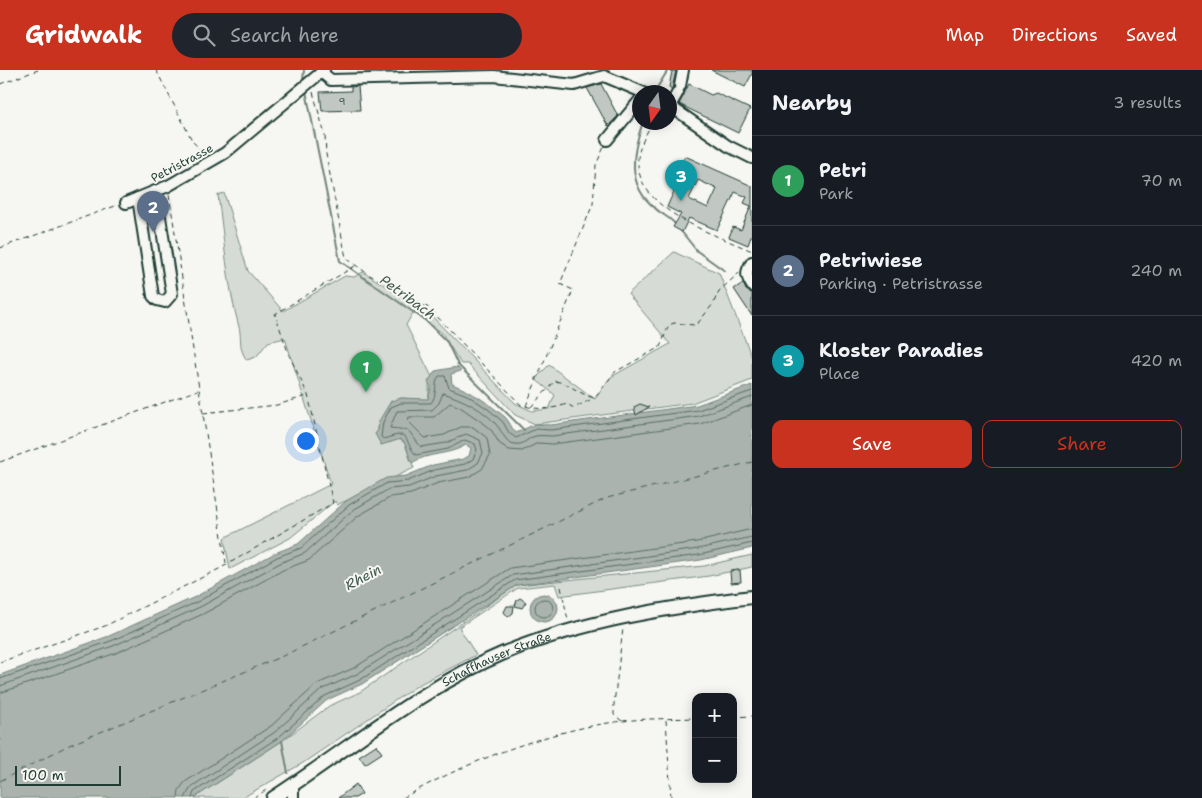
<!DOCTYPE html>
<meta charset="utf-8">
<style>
body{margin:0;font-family:"Shantell Sans",sans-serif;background:#20242c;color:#f1f3f6}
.controls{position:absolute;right:15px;bottom:15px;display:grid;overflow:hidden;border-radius:10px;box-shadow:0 2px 12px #0003}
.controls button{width:45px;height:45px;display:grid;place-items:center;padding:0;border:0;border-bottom:1px solid #363941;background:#171b24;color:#f1f3f6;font:25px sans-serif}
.compass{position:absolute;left:632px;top:15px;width:45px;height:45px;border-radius:50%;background:#171b24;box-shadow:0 2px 12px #0003;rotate:194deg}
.scale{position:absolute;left:15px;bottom:12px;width:106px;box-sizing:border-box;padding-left:5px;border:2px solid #1f3d34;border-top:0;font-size:14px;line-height:18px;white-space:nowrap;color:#1f3d34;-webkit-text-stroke:4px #f6f6f2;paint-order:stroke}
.you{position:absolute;left:305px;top:370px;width:18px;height:18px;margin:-12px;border:4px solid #fff;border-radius:50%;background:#1a73e8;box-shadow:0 0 0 8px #1a73e833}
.badge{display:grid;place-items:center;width:32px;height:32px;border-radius:50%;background:#c8321e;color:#fff;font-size:16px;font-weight:700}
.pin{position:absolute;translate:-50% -41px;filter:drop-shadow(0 1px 2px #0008)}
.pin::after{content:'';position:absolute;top:26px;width:18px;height:15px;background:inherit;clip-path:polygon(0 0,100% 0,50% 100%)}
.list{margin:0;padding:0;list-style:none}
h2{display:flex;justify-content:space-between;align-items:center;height:65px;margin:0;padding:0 20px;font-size:21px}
h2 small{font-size:16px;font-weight:400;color:#9ea1a6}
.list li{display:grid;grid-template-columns:32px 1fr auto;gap:15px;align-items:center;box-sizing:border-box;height:90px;padding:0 20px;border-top:1px solid #363941}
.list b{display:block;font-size:19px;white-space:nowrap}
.list p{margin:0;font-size:16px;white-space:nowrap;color:#9ea1a6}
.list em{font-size:16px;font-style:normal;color:#9ea1a6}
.actions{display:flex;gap:10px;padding:15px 20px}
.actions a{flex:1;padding:11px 0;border:1px solid #c8321e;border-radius:10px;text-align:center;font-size:18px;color:#c8321e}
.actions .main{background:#c8321e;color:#fff}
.icon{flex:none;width:28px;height:28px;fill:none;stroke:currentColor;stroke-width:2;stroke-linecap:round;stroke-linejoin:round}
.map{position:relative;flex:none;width:752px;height:728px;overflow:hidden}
header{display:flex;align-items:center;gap:30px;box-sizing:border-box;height:70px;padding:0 25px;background:#c8321e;color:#fff}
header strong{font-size:24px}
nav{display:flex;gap:28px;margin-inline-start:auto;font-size:18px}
.search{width:350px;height:45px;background:#20242c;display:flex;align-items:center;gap:12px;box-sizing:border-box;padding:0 18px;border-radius:28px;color:#9ea1a6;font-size:19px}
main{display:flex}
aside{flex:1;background:#171b24}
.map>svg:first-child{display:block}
</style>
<header>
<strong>Gridwalk</strong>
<div class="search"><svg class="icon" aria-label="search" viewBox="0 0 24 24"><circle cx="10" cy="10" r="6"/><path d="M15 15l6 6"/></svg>Search here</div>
<nav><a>Map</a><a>Directions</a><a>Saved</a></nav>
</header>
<main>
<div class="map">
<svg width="752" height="728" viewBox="0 0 752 728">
<rect width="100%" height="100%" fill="#f6f6f2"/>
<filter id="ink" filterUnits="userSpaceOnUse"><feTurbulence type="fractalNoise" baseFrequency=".02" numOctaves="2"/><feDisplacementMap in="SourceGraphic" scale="10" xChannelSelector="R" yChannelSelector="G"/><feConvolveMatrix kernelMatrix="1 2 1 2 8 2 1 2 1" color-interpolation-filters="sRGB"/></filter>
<g filter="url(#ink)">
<g fill="#d6dbd6" stroke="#7a8c85">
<path d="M224 123 248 201 283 241 345 206 354 207 363 202 428 242 515 333 532 341 549 339 555 325 535 309 549 295 595 329 611 307 670 274 628 224 674 182 719 203 752 288V310L692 333 535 354 515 345 468 294H461L442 263 414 241 406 255 432 307 429 315V328L426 330 401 328 378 354V360L389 373 398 369 404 372 414 398 337 435 335 431 290 468 230 499 224 468 331 414 285 268 268 272 256 287 247 290C238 279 242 269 239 257 227 214 224 169 218 125Z"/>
<polygon points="752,485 752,497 709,506 559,526 555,514 518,518 459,557 476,585 418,615 303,693 242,728 194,728 282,671 329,636 360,622 517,515 704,496"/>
</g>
<g fill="#aab3ae" stroke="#72847d">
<path d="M457 297 461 301 451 304 452 314C473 322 488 333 505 347 510 352 511 358 516 363L535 354 551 355 697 335 752 315V478L701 490 517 515 362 614 327 630 282 671 194 728H0V605L109 566 195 527 275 483 298 474 346 431 386 408 406 406 433 395 463 389 469 386 471 378 466 375C448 386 428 382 412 393 407 385 409 376 401 369L381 375 375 364 378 360 379 351 391 331 401 328 428 329 431 317 428 312 435 301Z"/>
<circle cx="544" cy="538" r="14"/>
</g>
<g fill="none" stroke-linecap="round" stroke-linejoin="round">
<g stroke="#576c65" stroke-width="1">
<circle cx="544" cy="538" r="9"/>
<path d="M0 609 111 571 197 532 277 487 301 478 349 435 387 413 408 411 434 400 465 394 473 389 477 380 475 374 465 370 448 379 416 385C402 369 412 359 384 369L381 367 383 352 391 337 401 333H431C438 325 433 315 439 306H445L449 318 467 325 488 339 503 352 509 363 516 368 536 359 551 360 698 340 752 321"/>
<path d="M0 616 113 576 200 537 280 493 305 483 353 440 389 419 409 417 436 406 467 400 478 393 483 383 480 370 466 364 446 373 421 377 408 360 390 358 397 341 432 340 439 333 443 323C462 329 486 340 499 358 503 364 506 373 515 374 524 376 528 367 536 366 541 365 547 366 552 366L699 346 752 327"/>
<polyline points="0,623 116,583 203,544 283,500 309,490 358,446 391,427 411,424 438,413 469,407 482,399 490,385 487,368 473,357 461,357 444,365 425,368 408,351 409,347 434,347 450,333 460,337 479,350 492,361 499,373 509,380 522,381 538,373 553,374 700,354 752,335"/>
<polyline points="178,728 179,720 185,712 271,656 317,614 354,598 510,498 697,472 752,459"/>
<polyline points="185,728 191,717 275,662 321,620 357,604 513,505 698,479 752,467"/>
<polyline points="192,728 194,722 279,667 325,626 360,610 515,510 699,485 752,473"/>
</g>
<g stroke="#72847d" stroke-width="2">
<polyline points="303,11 304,0"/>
<polyline points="306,21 340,191 426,251 447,272 458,295 524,360"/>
<polyline points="655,21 668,0"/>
<path d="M643 52C632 83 626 115 655 138 662 145 670 147 676 155"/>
<polyline points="681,161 697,181 725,201"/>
<polyline points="282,671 288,703"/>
</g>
<polyline stroke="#425a52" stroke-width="1" stroke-dasharray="6 5" stroke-linecap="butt" points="0,711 67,676 285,585 607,428 752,392"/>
</g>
<g fill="#c1c8c3" stroke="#1f3d34" fill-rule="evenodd">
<polygon points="711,0 752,0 752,4 745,17"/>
<polygon points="672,1 676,1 672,19 669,17"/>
<polygon points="601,14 618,46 608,56 587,18"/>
<polygon points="689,14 711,25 716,23 750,39 738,63 679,34"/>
<polygon points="358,16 360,40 322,41 320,22 351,21 351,17"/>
<path d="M685 86 752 116V164L748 175 729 167 733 157 741 160 751 136 744 133 747 127 735 122 717 160 689 148 682 162 673 157 681 144 667 137 682 103 679 101V94ZM698 110 717 119 708 138 689 129Z"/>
<polygon points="743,213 746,220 752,223 752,246 734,219"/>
<polygon points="640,334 649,337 636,345 634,337"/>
<polygon points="740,500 741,512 731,513 730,501"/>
<polygon points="520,528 526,532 522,538 515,536 517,530"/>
<polygon points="507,536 514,536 513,543 508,547 504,542"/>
<polygon points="376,675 382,683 365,694 359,686"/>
<polygon points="356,714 362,724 355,728 338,728"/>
</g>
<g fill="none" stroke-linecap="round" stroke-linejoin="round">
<defs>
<g id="minor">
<polyline points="321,2 331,10 494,6 574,15 604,6 642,22"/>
<polyline points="680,16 683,0"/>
<polyline points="670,36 728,76 752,88"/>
<polyline points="670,36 678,22"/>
<polyline points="607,70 640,30"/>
<polyline points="138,128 153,226 157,230 165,232 172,224 156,121"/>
<polyline points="126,133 168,116 225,83 324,0"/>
<path d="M752 192C745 202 746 206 752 216"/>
<polyline points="293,715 293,728"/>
</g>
<g id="major">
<path id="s1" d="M273 728C349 679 420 618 504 583 582 551 669 537 752 527"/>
</g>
</defs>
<use href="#minor" stroke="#1f3d34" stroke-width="14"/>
<use href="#major" stroke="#1f3d34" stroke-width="16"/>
<g stroke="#1f3d34" stroke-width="1" stroke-dasharray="5 4" stroke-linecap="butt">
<polyline points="156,0 193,72 205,84"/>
<polyline points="0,14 38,0"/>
<path d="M313 22 325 65 326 84 346 188 368 204 429 238 521 335C538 340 550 340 567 334L574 338 594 328"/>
<path d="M652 52C647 63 639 76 638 88 634 140 714 164 752 181"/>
<polyline points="169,124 226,493"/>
<polyline points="0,178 118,135"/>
<polyline points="526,336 573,220 560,214 593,134 596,95 604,77"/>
<path d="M531 337 555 311C569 313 579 324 594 328L615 302 660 277 669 255 674 253 694 255 698 253 713 234 719 221 739 203"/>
<polyline points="203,343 277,335 307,326"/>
<polyline points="0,392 198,320"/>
<polyline points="561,517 568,550"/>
<polyline points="0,592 105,556 221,498 333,433 308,325 289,285 275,244 355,196"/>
<polyline points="733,647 752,646"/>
<polyline points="666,650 671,728"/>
<polyline points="622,651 614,645 614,634 623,558"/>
<polyline points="254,728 266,720"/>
<path d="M403 728C465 692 552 659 623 651 647 648 672 649 696 648"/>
</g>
<use href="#minor" stroke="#f6f6f2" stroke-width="10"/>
<use href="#major" stroke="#f6f6f2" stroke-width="12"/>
</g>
</g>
<g text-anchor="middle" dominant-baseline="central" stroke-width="4" stroke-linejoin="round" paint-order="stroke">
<g font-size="10" fill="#486058">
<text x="342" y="31">9</text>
</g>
<g font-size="12" fill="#1f3d34" stroke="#f6f6f2">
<text transform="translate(182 93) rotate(-28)">Petristrasse</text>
<text stroke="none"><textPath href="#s1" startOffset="264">Schaffhauser Straße</textPath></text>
</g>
<g font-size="14" font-style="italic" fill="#425a52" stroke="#f6f6f2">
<text transform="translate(408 227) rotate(36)">Petribach</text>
<text transform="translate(363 507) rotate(-28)">Rhein</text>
</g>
</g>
</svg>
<div class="controls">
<button>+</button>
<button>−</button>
</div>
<svg class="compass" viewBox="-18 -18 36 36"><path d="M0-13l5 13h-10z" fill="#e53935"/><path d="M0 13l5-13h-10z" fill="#9ea1a6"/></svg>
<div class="scale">100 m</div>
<div class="you"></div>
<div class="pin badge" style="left:366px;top:322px;background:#2e9e5b">1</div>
<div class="pin badge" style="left:153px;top:162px;background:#5c6f8a">2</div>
<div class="pin badge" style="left:681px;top:131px;background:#0f9aa8">3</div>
</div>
<aside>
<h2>Nearby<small>3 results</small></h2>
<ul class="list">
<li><span class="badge" style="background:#2e9e5b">1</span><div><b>Petri</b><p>Park</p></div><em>70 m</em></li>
<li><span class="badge" style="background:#5c6f8a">2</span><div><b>Petriwiese</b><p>Parking · Petristrasse</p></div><em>240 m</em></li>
<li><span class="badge" style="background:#0f9aa8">3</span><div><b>Kloster Paradies</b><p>Place</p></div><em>420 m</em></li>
</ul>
<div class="actions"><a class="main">Save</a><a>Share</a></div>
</aside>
</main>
